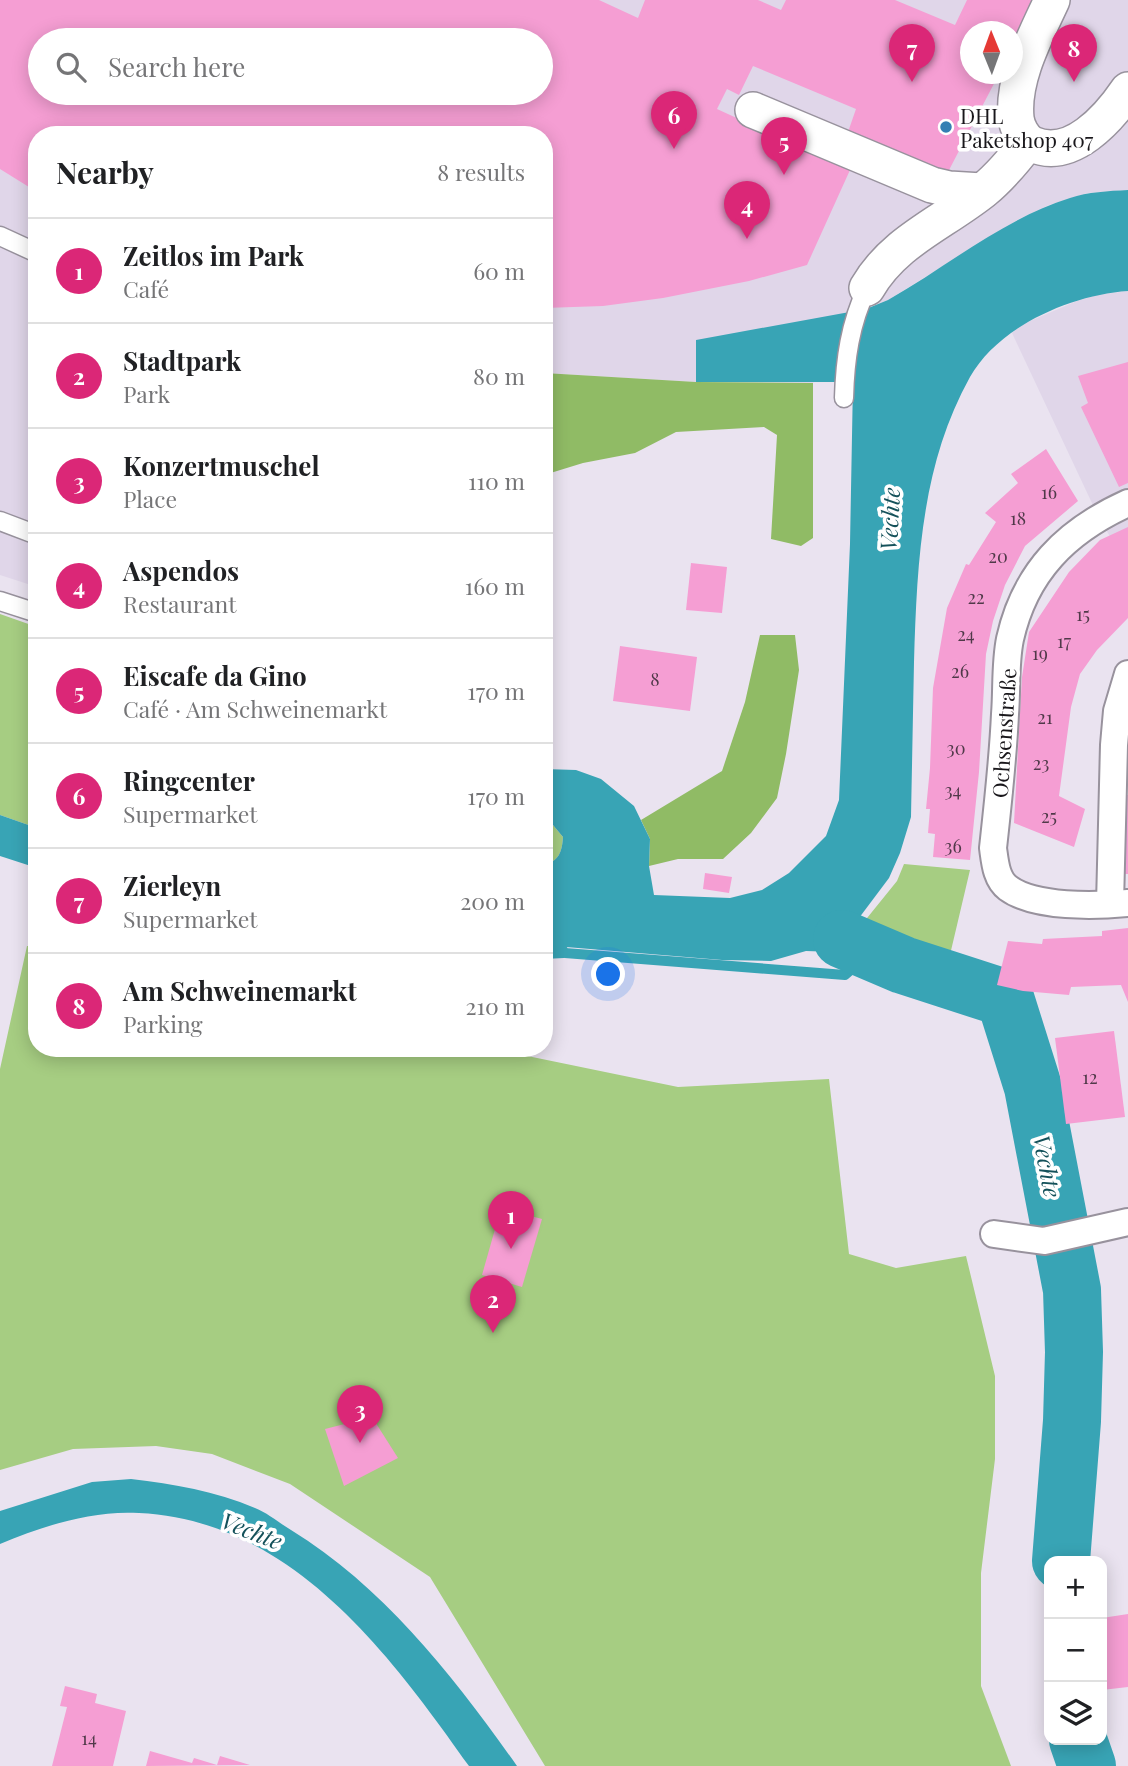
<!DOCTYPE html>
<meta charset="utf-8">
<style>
body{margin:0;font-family:"Playfair Display",serif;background:#f6f6f6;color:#202124}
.controls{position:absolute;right:21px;bottom:21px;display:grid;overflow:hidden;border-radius:14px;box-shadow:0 4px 18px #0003}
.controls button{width:63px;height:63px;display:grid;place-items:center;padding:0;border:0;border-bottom:2px solid #e0e0e0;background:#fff;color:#202124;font:35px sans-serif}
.compass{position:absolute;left:960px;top:21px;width:63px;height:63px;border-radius:50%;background:#fff;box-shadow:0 4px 18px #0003;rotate:359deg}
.you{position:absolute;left:609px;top:975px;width:24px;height:24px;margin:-18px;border:5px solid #fff;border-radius:50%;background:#1a73e8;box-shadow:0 0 0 10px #1a73e833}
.badge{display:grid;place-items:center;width:46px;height:46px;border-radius:50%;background:#db2777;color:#fff;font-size:23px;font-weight:700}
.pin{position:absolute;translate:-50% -58px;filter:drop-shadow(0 2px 4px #0008)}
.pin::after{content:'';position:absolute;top:37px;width:24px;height:21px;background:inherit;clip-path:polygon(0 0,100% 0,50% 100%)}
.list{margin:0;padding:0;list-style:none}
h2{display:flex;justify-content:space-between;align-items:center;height:91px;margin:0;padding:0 28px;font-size:30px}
h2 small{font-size:23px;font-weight:400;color:#757577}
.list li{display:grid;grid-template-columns:46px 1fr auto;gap:21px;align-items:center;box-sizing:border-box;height:105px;padding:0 28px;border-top:2px solid #e0e0e0}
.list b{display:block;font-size:26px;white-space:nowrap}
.list p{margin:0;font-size:23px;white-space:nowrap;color:#757577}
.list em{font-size:23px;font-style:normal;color:#757577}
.icon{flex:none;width:38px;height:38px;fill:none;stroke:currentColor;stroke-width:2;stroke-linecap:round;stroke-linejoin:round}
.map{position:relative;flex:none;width:1128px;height:1766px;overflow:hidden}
.search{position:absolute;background:#fff;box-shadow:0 4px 18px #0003;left:28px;top:28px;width:525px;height:77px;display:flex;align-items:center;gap:18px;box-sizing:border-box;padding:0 24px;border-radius:38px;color:#757577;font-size:26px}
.panel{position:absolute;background:#fff;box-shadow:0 4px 18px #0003;left:28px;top:126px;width:525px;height:931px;border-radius:28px}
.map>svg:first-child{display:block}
</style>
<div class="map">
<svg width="1128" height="1766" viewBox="0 0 1128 1766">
<rect width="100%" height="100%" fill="#eae3f0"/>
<g fill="#e0d6e9" fill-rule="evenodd">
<path d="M0 0H1128V190L1088 193 1049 205 1019 219 888 300 866 309 813 383 696 382 544 373V135H37V587L0 575ZM970 32H1012V74H970ZM40 40H541V93H40Z"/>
<polygon points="1128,291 1128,567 1099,518 1012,333 1023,324 1077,301 1096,295"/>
</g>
<g fill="#a6cd82">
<polygon points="0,614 37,627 37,828 0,815"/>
<path d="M544 821 553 825 563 837C562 852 559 861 544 865Z"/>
<polygon points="904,864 970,870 949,959 859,928 897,881"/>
<polygon points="27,946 37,946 37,1048 488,1048 678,1087 829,1079 849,1254 896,1268 966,1256 995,1376 995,1459 981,1573 981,1686 1011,1766 545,1766 430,1577 290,1484 212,1454 156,1446 73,1449 0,1470 0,1069"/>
</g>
<g fill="#90bb65">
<polygon points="544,373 696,382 813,383 813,538 801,546 771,539 777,435 764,427 676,432 635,453 583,463 544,475"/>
<polygon points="760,635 795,635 799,670 786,754 777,798 751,833 723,859 678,859 649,866 650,839 641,820 722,771 745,702"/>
</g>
<g fill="#38a4b5">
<path d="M1128 190V291C1071 295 999 326 970 377 921 465 917 564 914 662 913 714 912 765 911 817L900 853 889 878 853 926 922 949 907 988 859 977 849 961 835 952 806 951 771 961 722 960 566 947 564 958 544 959V865C559 861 562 852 563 837L553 825 544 821V769L576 770 601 779 634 806 650 839 649 866 654 895 730 898 762 890 789 873 826 836 839 800 850 544 853 382H696V340L866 309 888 300C948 266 1003 219 1070 198 1088 192 1108 191 1128 190Z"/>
<polygon points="0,815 37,828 37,868 0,856"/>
<path d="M131 1479C174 1484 215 1491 255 1508 268 1513 279 1523 291 1530 385 1588 454 1677 517 1766H469C389 1653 291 1520 139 1513 92 1510 43 1526 0 1544V1511L92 1482Z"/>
</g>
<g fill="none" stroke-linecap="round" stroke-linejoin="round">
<polyline stroke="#38a4b5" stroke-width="10" points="544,925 565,953 845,975 853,968 865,963"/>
<g stroke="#38a4b5" stroke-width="58">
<polyline points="842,939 903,965 1005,998 1033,1087 1072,1290 1074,1352 1072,1421 1061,1561"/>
<polyline points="1078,1740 1087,1766"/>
</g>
</g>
<g fill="#f59ed3" fill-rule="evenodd">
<path d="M0 0H599L638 18 645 0H758L781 10 786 0H895L955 25 967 0H1035L1012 48V32H970V74H999L948 172 848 132 856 109 753 66 739 95 727 89 717 109 850 170 807 265 749 281 663 298 603 306 544 308V135H37V192L0 169ZM40 40H541V93H40Z"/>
<polygon points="1128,362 1128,483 1119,487 1081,407 1088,403 1078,376"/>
<polygon points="1046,449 1078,501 1025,546 1005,585 993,621 986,654 979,772 970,860 933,857 935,834 928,833 930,809 926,809 930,768 933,688 947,608 966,564 969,565 996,522 985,513 1018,483 1011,474"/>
<polygon points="1128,527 1128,618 1097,650 1080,674 1071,707 1059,796 1085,809 1074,847 1014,823 1022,677 1029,632 1069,572 1100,540"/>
<polygon points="691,563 727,567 722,613 686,610"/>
<polygon points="620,646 697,657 690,711 613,701"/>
<polygon points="1122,795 1128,795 1128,874 1123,874"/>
<polygon points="705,873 732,877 729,893 703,889"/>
<polygon points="1128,928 1128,1002 1121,985 1071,987 1069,995 1023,991 997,985 1008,941 1042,944 1043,939 1102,936 1102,931"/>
<polygon points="1114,1031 1125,1117 1066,1124 1055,1038"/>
<polygon points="501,1208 542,1219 522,1287 482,1275"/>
<polygon points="372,1417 398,1458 344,1486 325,1429"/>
<polygon points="1128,1614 1128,1687 1102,1690 1102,1618"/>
<polygon points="65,1686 97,1694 95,1703 126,1711 113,1766 52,1766 67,1707 60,1706"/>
<polygon points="150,1751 192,1763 194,1758 217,1765 220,1756 250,1765 146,1766"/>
</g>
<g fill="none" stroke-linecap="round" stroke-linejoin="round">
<defs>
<g id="service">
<polyline points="0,236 37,253"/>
<path d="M844 398C845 359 850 324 867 288"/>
<polyline points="0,521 37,535"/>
<polyline points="0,601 37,613"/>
</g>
<g id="pedestrian">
<path d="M1128 503C1066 531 1025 572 1010 639 1005 663 1007 690 1005 714 1003 759 998 803 993 848 995 862 996 879 1008 888 1035 908 1096 906 1128 903"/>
<polyline points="1110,904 1114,745 1117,711 1128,674"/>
<polyline points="994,1234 1044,1241 1128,1222"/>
</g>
<g id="minor">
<path d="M1052 0C1036 35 1012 78 1016 118 1017 127 1023 139 1032 144 1071 162 1109 118 1128 90"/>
<polyline points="753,110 932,185 949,189 982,191"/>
<path d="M867 288C894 241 943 223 984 190 1001 176 1015 159 1028 142"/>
</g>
</defs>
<use href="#service" stroke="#98929d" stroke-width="21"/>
<use href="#pedestrian" stroke="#98929d" stroke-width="30"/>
<use href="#minor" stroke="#98929d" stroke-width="38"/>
<use href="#service" stroke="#fff" stroke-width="18"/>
<use href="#pedestrian" stroke="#fff" stroke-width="26"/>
<use href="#minor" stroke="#fff" stroke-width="35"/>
</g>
<circle fill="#357fb3" stroke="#fff" stroke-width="2.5" cx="946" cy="127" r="7"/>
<g text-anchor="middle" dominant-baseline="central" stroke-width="7" stroke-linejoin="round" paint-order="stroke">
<g font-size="18" fill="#503949">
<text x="1049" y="492">16</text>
<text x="1018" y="518">18</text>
<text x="998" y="556">20</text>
<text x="976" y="597">22</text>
<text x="1083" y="614">15</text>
<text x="966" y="634">24</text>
<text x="1064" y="641">17</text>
<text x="1040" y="653">19</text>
<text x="960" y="671">26</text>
<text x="655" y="679">8</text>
<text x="1045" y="717">21</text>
<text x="956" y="748">30</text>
<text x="1041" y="763">23</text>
<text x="953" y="790">34</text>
<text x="1049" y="816">25</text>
<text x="953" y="846">36</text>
<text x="1090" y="1077">12</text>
<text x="89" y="1738">14</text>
</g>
<g font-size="21" fill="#19171b" stroke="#fff" text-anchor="start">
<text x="960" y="115">DHL<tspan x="960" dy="24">Paketshop 407</tspan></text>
</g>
<g font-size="21" fill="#19171b" stroke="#fff">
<text transform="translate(1003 733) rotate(-86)">Ochsenstraße</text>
</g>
<g font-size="23" font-style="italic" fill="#14515a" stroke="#fff">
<text transform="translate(889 519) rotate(-87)">Vechte</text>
<text transform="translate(1048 1166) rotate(79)">Vechte</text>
<text transform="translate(252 1530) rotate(21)">Vechte</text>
</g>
</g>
</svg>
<div class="controls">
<button>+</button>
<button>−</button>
<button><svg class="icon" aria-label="layers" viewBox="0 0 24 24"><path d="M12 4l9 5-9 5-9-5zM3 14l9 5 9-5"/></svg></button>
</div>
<svg class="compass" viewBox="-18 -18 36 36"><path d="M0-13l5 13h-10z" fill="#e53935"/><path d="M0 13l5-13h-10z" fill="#757577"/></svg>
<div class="you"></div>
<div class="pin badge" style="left:511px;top:1249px">1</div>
<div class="pin badge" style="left:493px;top:1333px">2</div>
<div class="pin badge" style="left:360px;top:1443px">3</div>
<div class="pin badge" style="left:747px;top:239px">4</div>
<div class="pin badge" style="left:784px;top:175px">5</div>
<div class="pin badge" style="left:674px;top:149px">6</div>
<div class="pin badge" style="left:912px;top:82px">7</div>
<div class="pin badge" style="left:1074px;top:82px">8</div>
<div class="search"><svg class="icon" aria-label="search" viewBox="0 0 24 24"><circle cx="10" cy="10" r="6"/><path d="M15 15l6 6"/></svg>Search here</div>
<section class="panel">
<h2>Nearby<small>8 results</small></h2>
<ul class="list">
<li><span class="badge">1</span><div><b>Zeitlos im Park</b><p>Café</p></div><em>60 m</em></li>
<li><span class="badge">2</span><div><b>Stadtpark</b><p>Park</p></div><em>80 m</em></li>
<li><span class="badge">3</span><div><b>Konzertmuschel</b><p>Place</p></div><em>110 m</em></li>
<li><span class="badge">4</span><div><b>Aspendos</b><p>Restaurant</p></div><em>160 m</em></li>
<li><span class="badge">5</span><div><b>Eiscafe da Gino</b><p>Café · Am Schweinemarkt</p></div><em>170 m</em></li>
<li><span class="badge">6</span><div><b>Ringcenter</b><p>Supermarket</p></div><em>170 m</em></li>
<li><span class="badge">7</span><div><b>Zierleyn</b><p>Supermarket</p></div><em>200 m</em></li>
<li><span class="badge">8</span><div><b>Am Schweinemarkt</b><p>Parking</p></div><em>210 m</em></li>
</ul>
</section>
</div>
